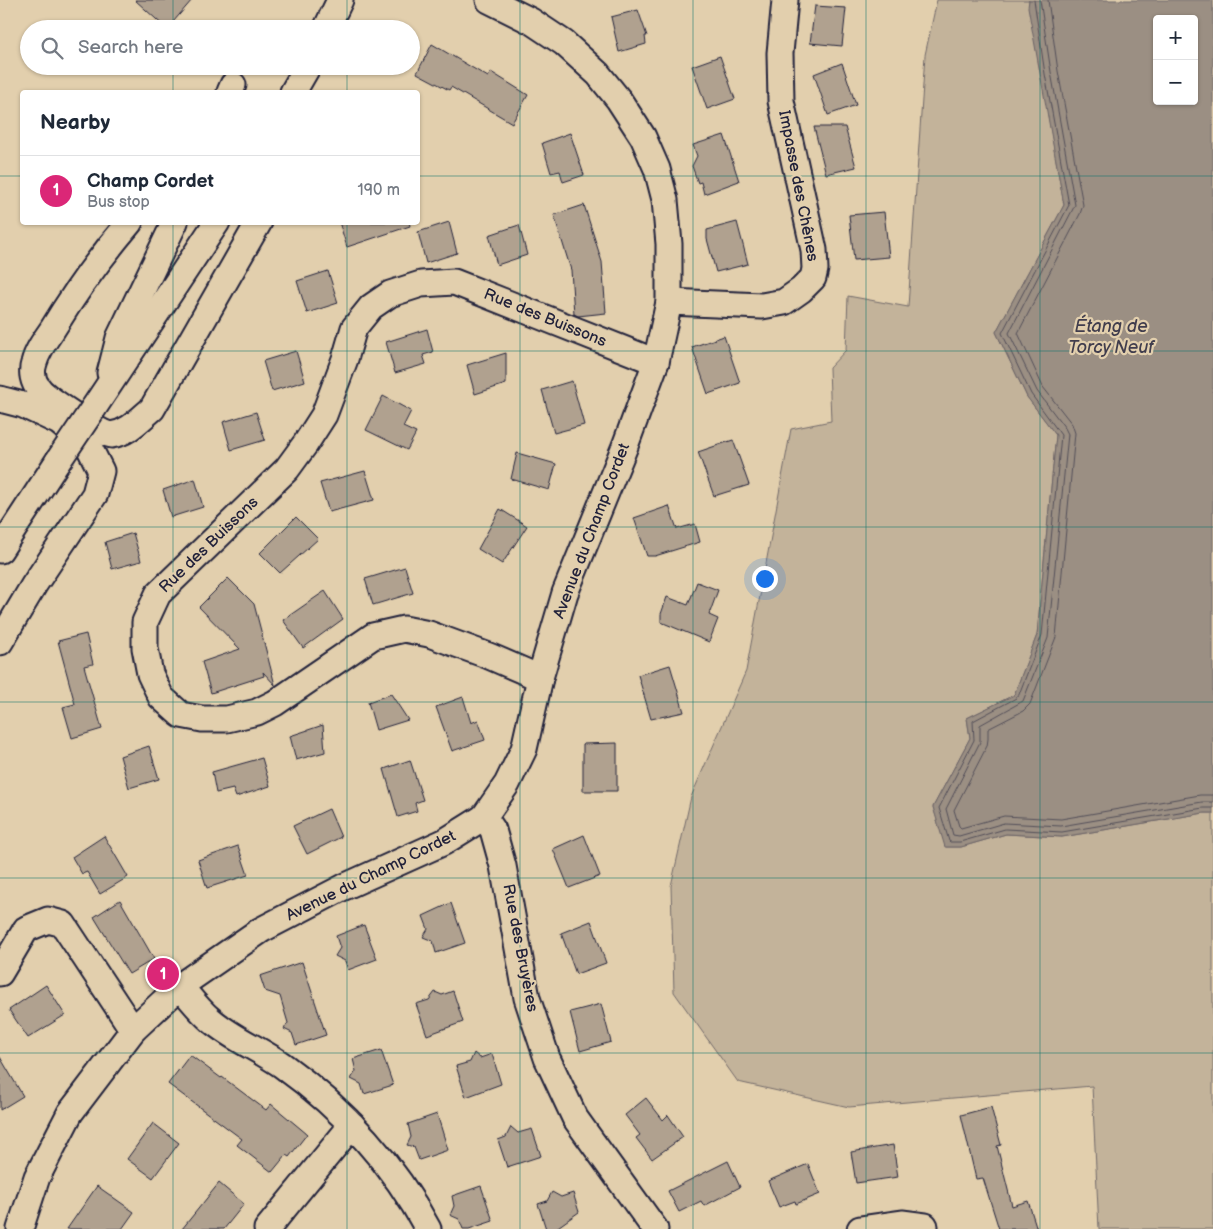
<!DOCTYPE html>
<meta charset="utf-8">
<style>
body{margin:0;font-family:"Balsamiq Sans",sans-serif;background:#f6f6f7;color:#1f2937}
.controls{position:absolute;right:15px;top:15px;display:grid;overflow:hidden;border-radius:5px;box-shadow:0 1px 4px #0004}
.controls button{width:45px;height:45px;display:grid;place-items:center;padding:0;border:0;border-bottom:1px solid #e0e1e3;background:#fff;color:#1f2937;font:25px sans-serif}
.you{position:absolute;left:764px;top:578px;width:18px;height:18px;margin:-12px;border:4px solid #fff;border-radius:50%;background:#1a73e8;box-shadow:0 0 0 8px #1a73e833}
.badge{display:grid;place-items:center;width:32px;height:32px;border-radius:50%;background:#db2777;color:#fff;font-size:16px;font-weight:700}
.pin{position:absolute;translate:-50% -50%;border:2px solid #fff;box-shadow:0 1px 5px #0006}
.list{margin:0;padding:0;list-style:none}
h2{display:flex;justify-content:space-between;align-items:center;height:65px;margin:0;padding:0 20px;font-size:21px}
h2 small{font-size:16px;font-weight:400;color:#747a83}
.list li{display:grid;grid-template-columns:32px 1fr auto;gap:15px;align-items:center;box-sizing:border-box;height:70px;padding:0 20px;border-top:1px solid #e0e1e3}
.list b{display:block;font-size:19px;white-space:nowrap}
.list p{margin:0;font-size:16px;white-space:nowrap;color:#747a83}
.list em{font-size:16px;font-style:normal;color:#747a83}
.icon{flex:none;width:28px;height:28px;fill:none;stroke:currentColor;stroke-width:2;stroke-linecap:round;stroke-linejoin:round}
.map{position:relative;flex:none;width:1213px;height:1229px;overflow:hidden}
.search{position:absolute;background:#fff;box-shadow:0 1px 4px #0004;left:20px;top:20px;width:400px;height:55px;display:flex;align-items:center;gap:12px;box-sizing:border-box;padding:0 18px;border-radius:28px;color:#747a83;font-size:19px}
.panel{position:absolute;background:#fff;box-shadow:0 1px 4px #0004;left:20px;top:90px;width:400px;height:135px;border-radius:5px}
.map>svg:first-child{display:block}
</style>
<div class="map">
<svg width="1213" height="1229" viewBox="0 0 1213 1229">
<rect width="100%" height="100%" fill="#e2cfad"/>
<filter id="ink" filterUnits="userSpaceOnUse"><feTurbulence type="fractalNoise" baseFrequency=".02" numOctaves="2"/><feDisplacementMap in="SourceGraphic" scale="10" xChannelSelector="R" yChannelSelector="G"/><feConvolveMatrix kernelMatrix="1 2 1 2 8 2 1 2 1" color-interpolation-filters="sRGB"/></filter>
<g filter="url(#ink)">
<polygon fill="#c3b39a" stroke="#726a6a" points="937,0 1029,0 1029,7 1064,205 996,332 1027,397 1056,435 1037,635 1014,695 967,718 970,738 933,807 946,847 961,847 1006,834 1062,837 1204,813 1213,813 1213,1229 1099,1229 1092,1086 849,1107 738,1082 674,992 671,886 691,797 746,671 791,429 831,421 829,368 846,350 848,296 908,307 925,55"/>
<path fill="#9b8f83" stroke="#6b6366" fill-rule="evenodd" d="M1029 0H1213V813H1204L1062 837 1006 834 961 847H945L933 807 970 738 967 718 1014 695 1037 635 1056 435 1027 397 996 332 1064 205 1028 7ZM1157 19H1194V101H1157Z"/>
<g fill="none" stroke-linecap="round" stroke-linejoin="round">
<g stroke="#524e58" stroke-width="1">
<polyline points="1034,0 1045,74 1069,205 1002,333 1031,394 1061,435 1042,635 1018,697 973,721 974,740 939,808 949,841 950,842 960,842 1005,829 1062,832 1203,808 1213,808"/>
<polyline points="1040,0 1051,72 1075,205 1009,333 1037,391 1065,428 1068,434 1048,638 1023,701 980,725 980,742 946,809 953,835 959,836 1004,823 1061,826 1202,802 1213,802"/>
<polyline points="1048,0 1058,71 1083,205 1080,214 1018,333 1043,387 1072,424 1075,433 1056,637 1030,704 1023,711 988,729 988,739 987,746 954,810 959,826 961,828 1004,816 1061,819 1200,795 1213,795"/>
</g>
</g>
<g fill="#b0a18f" stroke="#22223b">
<polygon points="135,0 192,0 167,29"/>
<polygon points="815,6 846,8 842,46 810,43"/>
<polygon points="638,10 647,36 645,36 646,44 619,52 611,17"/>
<polygon points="432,44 488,77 491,72 528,95 512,123 451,87 449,90 417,73"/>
<polygon points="720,56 735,99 707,109 692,66"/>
<polygon points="842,63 856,105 828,115 814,74"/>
<polygon points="814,127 845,127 856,167 826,174"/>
<polygon points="570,133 584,175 563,182 560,171 551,173 542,143"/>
<polygon points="724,135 739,181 704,194 701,182 698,183 692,166 697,156 693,145"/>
<polygon points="584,205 602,262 606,313 578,316 574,314 571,270 554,215"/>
<polygon points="884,212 889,257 854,260 849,215"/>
<polygon points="339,222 409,222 410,226 347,247"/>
<polygon points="449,222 457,253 426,263 418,232"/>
<polygon points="737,222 748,264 716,272 707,239 707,230"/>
<polygon points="519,225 527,255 497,265 489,235"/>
<polygon points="328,271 338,303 307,313 297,281"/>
<polygon points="427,329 433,352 423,355 426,364 395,373 386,342"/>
<polygon points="724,336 740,383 708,394 692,347"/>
<polygon points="296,351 305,381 272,391 263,361"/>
<polygon points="506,353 506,384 475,394 467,365"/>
<polygon points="572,381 584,425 554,433 542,390"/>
<polygon points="383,396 411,411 403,427 416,433 407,450 366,430"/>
<polygon points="256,412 265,440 231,450 223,422"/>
<polygon points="733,440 749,485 714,496 698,452"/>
<polygon points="517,453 556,464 549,490 511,479"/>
<polygon points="365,471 374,500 329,512 320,483"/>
<polygon points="195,479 203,507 171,517 163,490"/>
<polygon points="669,506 677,529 695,524 700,542 655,556 647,556 634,518"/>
<polygon points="500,509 527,526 502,564 478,549"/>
<polygon points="296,517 318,539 280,573 260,553"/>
<polygon points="133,533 141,561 112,569 105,542"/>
<polygon points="405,567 413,593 373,605 365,579"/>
<polygon points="228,578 254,604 275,685 263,672 264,676 211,693 202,662 240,649 199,607"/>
<polygon points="697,582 718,590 709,615 718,619 709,642 661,622 661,614 667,597 688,605"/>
<polygon points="325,591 343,619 303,648 283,620"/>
<polygon points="86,634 93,664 84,666 102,729 72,738 63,707 75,704 58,641"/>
<polygon points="670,665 684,712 651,719 638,675"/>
<polygon points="391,694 408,720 376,730 368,702"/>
<polygon points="463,697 471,723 478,720 485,740 452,751 436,707"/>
<polygon points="323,725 325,752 296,760 290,736"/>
<polygon points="617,743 617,791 583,791 583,744"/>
<polygon points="149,746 159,779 129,788 120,756"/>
<polygon points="262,758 270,786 236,797 233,789 216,793 212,772"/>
<polygon points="410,760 423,800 415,803 417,811 398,817 384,769"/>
<polygon points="329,809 341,837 307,854 293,826"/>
<polygon points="584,835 600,876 569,888 553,849"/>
<polygon points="104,836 128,877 100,894 87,872 82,874 72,857"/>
<polygon points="238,846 248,875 207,888 198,860"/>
<polygon points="120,900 154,959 129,974 94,917"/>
<polygon points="451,903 465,943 436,953 433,941 423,937 428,929 423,916"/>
<polygon points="591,921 606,963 576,974 561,933"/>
<polygon points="364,925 377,959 348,970 345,961 335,956 340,948 336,936"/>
<polygon points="302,962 326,1035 296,1045 292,1033 284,1029 288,1023 280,996 265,991 260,976"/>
<polygon points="46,985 65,1015 28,1038 9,1010"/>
<polygon points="453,991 463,1022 427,1035 416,1004 429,1000 435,992 442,995"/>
<polygon points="601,1004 611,1042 580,1051 570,1012"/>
<polygon points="381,1050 393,1085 364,1094 361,1084 351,1079 356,1071 353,1059"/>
<polygon points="474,1053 480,1058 492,1054 501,1084 466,1097 456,1066 470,1062"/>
<polygon points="190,1055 221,1078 222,1077 266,1110 271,1104 307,1134 289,1157 286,1155 272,1172 237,1145 242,1139 168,1084"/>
<polygon points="0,1057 23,1096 0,1110"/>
<polygon points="646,1098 663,1120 668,1115 683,1137 652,1159 636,1138 640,1135 625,1115"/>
<polygon points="991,1107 1001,1145 997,1146 1012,1206 1028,1201 1037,1229 999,1229 983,1178 976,1179 961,1115"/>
<polygon points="437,1114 448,1150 419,1160 414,1147 407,1145 411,1137 408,1124"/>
<polygon points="153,1123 179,1143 153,1178 127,1159"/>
<polygon points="511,1127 518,1133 532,1129 541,1156 507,1167 498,1140 506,1137"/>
<polygon points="893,1145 898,1177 856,1183 851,1152"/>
<polygon points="728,1161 740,1187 704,1206 701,1201 679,1212 668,1191"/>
<polygon points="808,1164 820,1194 796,1204 795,1201 779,1207 768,1181"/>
<polygon points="219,1183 244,1204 224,1229 182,1229"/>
<polygon points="97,1186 134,1212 122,1229 67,1229"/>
<polygon points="481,1186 493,1221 469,1229 463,1229 459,1219 450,1215 454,1206 452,1196"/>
<polygon points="552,1192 561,1197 573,1193 579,1212 555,1229 546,1229 538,1204 547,1201"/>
</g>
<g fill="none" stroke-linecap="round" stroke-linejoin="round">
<defs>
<g id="minor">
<polyline points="326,29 340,0"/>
<polyline points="230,92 233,85"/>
<polyline points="293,92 308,66"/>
<path d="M130 222C101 256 75 292 52 330 45 340 37 351 34 363 31 372 33 382 39 389 45 397 103 436 111 435 128 433 139 420 152 409L259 222"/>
<polyline points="669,302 762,306 784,302 801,290 813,278 815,269 814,250 781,101 780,53 785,0"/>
<polyline points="110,373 119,338 175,222"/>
<polyline points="0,399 23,405 59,422 89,447 101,471 95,494 34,585 0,642"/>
<polyline points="93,409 217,222"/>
<polyline points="0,550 58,461"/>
<polyline points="540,678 489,656 429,634 404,629 373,636 275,703 257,712 227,719 202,719 181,715 161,697 150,674 145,648 145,622 158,594 287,469 306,443 324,415 345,359 354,328 371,307 390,294 421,284 454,282 656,362"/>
<polyline points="484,817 493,830 503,866 527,998 547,1058 575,1118 655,1229"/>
<polyline points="0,973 26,929 48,920 63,924 133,1030"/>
<path d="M180 986C190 998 199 1010 211 1020 232 1038 259 1049 282 1065 342 1108 393 1163 428 1229"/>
<polyline points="20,1229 37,1177 70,1113 133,1030 180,986 261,930 344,887 444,842 484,817 507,784 524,749 540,678 565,593 625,446 656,362 669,302 669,244 665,200 657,169 643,137 619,100 598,74 564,43 531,21 489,0"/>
<polyline points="267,1229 352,1125"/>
<polyline points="860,1229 902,1223 925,1226"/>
</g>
</defs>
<use href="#minor" stroke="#22223b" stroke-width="29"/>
<use href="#minor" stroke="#e2cfad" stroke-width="25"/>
<defs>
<polyline id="minor-bridge" points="58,461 93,409"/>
</defs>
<use href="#minor-bridge" stroke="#22223b" stroke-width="29" stroke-linecap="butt"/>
<use href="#minor-bridge" stroke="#e2cfad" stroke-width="25"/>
</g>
</g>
<path fill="none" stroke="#0f766e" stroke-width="1" stroke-opacity="0.55" d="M173 0V29M347 0V29M520 0V1229M693 0V1229M866 0V1229M1040 0V1229M173 66V92M347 66V92M0 176H22M418 176H1213M173 222V1229M347 222V1229M0 351H1213M0 527H1213M0 702H1213M0 878H1213M0 1053H1213"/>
<g text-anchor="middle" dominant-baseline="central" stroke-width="4.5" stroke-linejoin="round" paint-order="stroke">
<g font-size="16" fill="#22223b" stroke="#e2cfad">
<text transform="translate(798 186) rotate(79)">Impasse des Chênes</text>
<text transform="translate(545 318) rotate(22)">Rue des Buissons</text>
<text transform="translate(592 531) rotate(-69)">Avenue du Champ Cordet</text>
<text transform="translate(209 545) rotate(-44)">Rue des Buissons</text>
<text transform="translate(371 876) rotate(-26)">Avenue du Champ Cordet</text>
<text transform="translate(520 948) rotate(79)">Rue des Bruyères</text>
</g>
<g font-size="18" font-style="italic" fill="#403d4d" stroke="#e2cfad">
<text x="1111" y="326">Étang de<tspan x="1111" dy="21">Torcy Neuf</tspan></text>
</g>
</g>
</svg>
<div class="controls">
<button>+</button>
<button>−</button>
</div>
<div class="you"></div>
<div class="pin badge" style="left:163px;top:974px">1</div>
<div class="search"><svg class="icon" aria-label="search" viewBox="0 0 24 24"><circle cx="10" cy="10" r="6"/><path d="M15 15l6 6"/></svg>Search here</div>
<section class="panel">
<h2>Nearby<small></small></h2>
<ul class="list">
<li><span class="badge">1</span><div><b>Champ Cordet</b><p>Bus stop</p></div><em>190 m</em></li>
</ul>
</section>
</div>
